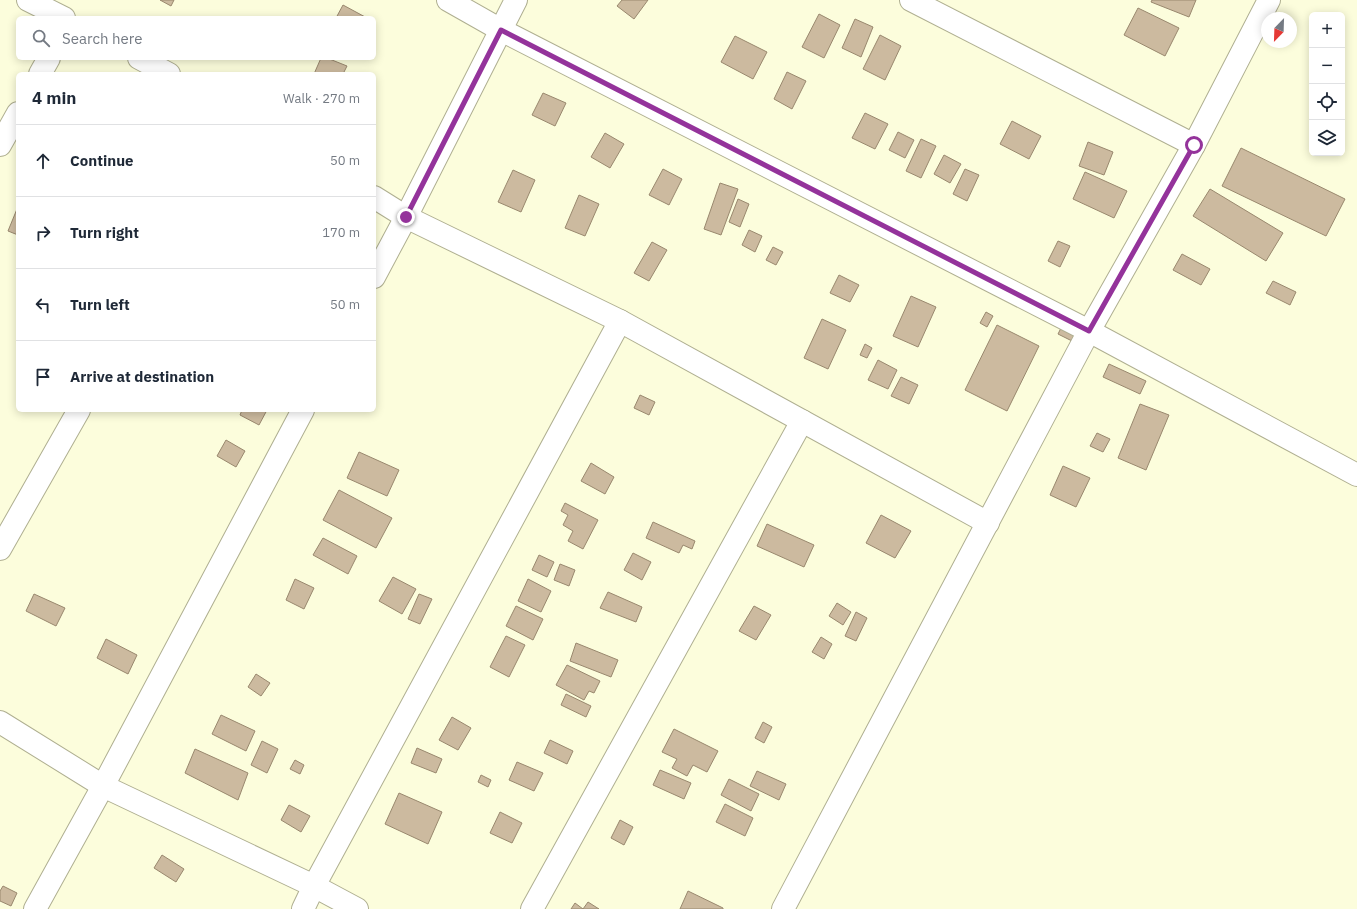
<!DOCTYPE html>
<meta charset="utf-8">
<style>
body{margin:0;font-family:"IBM Plex Sans",sans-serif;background:#f6f6f7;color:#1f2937}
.controls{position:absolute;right:12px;top:12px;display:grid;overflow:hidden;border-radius:6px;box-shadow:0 2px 10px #0003}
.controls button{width:36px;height:36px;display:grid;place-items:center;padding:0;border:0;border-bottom:1px solid #e0e1e3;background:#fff;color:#1f2937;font:20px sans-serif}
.compass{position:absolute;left:1261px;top:12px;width:36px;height:36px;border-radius:50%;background:#fff;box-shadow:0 2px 10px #0003;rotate:203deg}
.stop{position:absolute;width:12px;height:12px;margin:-9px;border:3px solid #94339b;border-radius:50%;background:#fff}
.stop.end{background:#94339b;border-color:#fff;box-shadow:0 1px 4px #0008}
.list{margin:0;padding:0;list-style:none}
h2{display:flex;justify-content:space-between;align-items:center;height:52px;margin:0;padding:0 16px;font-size:17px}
h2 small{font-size:13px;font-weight:400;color:#747a83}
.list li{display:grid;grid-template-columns:26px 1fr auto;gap:12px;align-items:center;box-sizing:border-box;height:72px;padding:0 16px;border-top:1px solid #e0e1e3}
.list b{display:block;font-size:15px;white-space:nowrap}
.list em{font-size:13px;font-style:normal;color:#747a83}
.icon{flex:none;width:22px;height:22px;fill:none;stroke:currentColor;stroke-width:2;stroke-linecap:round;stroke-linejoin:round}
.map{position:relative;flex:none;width:1357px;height:909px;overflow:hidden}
.search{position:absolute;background:#fff;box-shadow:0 2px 10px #0003;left:16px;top:16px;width:360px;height:44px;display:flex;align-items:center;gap:10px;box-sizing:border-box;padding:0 14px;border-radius:6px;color:#747a83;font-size:15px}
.panel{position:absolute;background:#fff;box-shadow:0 2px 10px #0003;left:16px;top:72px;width:360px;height:340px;border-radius:6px}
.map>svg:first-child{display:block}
</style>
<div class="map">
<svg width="1357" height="909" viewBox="0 0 1357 909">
<rect width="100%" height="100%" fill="#fcfddc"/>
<g fill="#ccba9f" stroke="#99886e">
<polygon points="160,0 174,0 171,6"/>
<polygon points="622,0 648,0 634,19 617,6"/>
<polygon points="1152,0 1196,0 1189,17 1151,2"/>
<polygon points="343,5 367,18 336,18"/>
<polygon points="1138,8 1179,28 1165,56 1124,35"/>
<polygon points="819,14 840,25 824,58 802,47"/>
<polygon points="855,19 873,27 861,57 842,48"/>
<polygon points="880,35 901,46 885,80 863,69"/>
<polygon points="735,36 767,52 753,79 721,62"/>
<polygon points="321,58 327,58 347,66 343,74 314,74"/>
<polygon points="787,72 806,81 792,109 774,99"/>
<polygon points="543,93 566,103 555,126 532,115"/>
<polygon points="865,113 888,124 875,149 852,138"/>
<polygon points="1012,121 1041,136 1029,159 1000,144"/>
<polygon points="898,132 914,140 905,158 889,150"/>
<polygon points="605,133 624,144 610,168 591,157"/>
<polygon points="921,139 936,146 921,178 906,171"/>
<polygon points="1088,142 1113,152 1104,175 1079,166"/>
<polygon points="1241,148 1345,199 1326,236 1222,186"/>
<polygon points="944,155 961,164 950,183 934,174"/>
<polygon points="663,169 682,179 669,205 649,195"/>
<polygon points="965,169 979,175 967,201 953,194"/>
<polygon points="513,170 535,180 521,212 498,202"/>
<polygon points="1085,172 1127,191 1114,218 1073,199"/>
<polygon points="720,183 738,189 721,235 704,229"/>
<polygon points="1210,189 1283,233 1266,261 1193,216"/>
<polygon points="579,195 599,204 585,236 565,228"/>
<polygon points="738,199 749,204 740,227 729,222"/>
<polygon points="17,209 18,209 18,235 8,231"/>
<polygon points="749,230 762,236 755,252 742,245"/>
<polygon points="1058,241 1070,246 1060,267 1048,261"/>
<polygon points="652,242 667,250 649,281 634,273"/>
<polygon points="773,247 783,252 776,265 766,260"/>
<polygon points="1182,254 1210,269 1201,285 1173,270"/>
<polygon points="839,275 859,285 850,302 830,293"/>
<polygon points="1273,281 1296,292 1290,305 1266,293"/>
<polygon points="911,296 936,307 918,347 893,336"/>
<polygon points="986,312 993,316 987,327 980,323"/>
<polygon points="822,319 846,330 828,369 804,358"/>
<polygon points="997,325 1039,346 1007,411 965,390"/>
<polygon points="1062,326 1076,333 1072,341 1058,334"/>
<polygon points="865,344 872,348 867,358 860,355"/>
<polygon points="878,360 897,370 888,389 868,380"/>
<polygon points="1109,364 1146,381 1140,394 1103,377"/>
<polygon points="901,377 918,385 909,404 891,396"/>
<polygon points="640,395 655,402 649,415 634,408"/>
<polygon points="1140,404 1169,415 1146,470 1118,458"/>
<polygon points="242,410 267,410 259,425 240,415"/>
<polygon points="1097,433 1110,439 1103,452 1090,446"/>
<polygon points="226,440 245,451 236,467 217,456"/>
<polygon points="359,452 399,470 387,496 347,478"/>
<polygon points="591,463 614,477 605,494 581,481"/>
<polygon points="1063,466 1090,478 1076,507 1050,495"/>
<polygon points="339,490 392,518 376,548 323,520"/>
<polygon points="565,503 598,520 583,549 568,541 573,531 563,525 568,515 561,511"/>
<polygon points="881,515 911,531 895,558 866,543"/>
<polygon points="653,522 695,541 692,549 683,545 679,553 646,538"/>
<polygon points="767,524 814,545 804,567 757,546"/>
<polygon points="323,538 357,556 348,574 313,555"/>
<polygon points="633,553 651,562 642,580 624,570"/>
<polygon points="539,555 554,562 547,577 532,570"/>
<polygon points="560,564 575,570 569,586 554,580"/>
<polygon points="393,577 416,589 402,614 379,601"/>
<polygon points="295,579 314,588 304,609 286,600"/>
<polygon points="528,579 551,591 541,612 518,601"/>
<polygon points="608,592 642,607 636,622 600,608"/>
<polygon points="34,594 65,608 56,626 26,611"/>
<polygon points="419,594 432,599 420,624 408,619"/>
<polygon points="837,603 851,612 843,625 829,616"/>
<polygon points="516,606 543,619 533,640 506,626"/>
<polygon points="754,606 771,615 756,640 739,631"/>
<polygon points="856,612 867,618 856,641 845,636"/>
<polygon points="506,636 525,645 509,677 490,667"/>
<polygon points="821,637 832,644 824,659 812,652"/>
<polygon points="106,639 137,655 128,674 97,658"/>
<polygon points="576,643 618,660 611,677 570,661"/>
<polygon points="567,665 600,681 594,693 589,691 584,700 556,685"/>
<polygon points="256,674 270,683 261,696 248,687"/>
<polygon points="566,694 591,706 586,717 561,705"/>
<polygon points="221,715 255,731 246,751 212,734"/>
<polygon points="452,717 471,728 458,750 439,740"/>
<polygon points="763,722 772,727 764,743 755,738"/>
<polygon points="674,729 718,751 707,772 693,765 687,776 672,768 677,759 662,752"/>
<polygon points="550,740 573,751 567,764 544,753"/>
<polygon points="262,741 278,749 267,773 251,765"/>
<polygon points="417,748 442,759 436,773 411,763"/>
<polygon points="195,749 248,773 238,800 185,773"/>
<polygon points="295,760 304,765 300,774 290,769"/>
<polygon points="517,762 543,773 534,791 509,780"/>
<polygon points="660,770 691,783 684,799 653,785"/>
<polygon points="757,771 786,784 779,800 750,786"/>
<polygon points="481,775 491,780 488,787 478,782"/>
<polygon points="729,779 759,794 751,811 721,795"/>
<polygon points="399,793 442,812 428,844 385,824"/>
<polygon points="725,804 753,818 745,836 716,822"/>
<polygon points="289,805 310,816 301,832 281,820"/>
<polygon points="500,812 522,823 512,843 490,833"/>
<polygon points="620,820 633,827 624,845 611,838"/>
<polygon points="162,855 184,869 176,882 154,868"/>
<polygon points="3,886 17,893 11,906 0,901 0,891"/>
<polygon points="688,891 723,908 723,909 680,909"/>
<polygon points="588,902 599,909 571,909 575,903 583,909"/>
</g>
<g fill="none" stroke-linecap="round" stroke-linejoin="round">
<defs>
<g id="street">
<polyline points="28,0 64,18"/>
<polyline points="448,0 501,30 1089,331 1357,475"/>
<polyline points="911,0 1194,145"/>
<polyline points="139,58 169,74"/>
<polyline points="40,74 49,58"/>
<polyline points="0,145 18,113"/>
<polyline points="374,197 406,217 620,321 988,523"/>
<polyline points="374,277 406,217 516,0"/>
<polyline points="0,549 79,410"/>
<polyline points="0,722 103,786 314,886 357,909"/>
<polyline points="35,909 103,786 303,410"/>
<polyline points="303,909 314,886 620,321"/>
<polyline points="532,909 802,421"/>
<polyline points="783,909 1089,331 1194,145 1269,0"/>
</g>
</defs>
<use href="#street" stroke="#afaf91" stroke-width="24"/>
<use href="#street" stroke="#fff" stroke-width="22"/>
</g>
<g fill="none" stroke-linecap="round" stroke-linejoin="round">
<polyline stroke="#94339b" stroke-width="5" points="406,217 501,30 1089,331 1194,145"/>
</g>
</svg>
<div class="controls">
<button>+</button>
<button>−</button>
<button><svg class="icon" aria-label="locate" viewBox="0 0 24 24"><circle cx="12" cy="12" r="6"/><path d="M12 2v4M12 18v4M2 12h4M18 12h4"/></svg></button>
<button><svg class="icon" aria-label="layers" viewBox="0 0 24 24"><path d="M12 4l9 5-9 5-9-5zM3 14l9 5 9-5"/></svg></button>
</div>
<svg class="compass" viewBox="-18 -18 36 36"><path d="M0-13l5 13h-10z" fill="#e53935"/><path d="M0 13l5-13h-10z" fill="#747a83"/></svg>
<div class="stop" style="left:1194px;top:145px"></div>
<div class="stop end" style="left:406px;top:217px"></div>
<div class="search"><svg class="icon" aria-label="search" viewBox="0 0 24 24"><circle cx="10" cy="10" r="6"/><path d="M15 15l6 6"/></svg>Search here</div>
<section class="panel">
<h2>4 min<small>Walk · 270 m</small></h2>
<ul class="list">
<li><svg class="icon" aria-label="ahead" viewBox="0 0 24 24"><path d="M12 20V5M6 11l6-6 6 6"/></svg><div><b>Continue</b></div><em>50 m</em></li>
<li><svg class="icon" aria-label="right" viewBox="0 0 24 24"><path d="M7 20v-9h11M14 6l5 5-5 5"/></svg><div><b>Turn right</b></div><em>170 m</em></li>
<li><svg class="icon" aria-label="left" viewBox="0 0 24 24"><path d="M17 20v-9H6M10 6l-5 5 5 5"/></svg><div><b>Turn left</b></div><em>50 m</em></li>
<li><svg class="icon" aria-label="arrive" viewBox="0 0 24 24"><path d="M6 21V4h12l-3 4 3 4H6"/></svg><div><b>Arrive at destination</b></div></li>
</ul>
</section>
</div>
